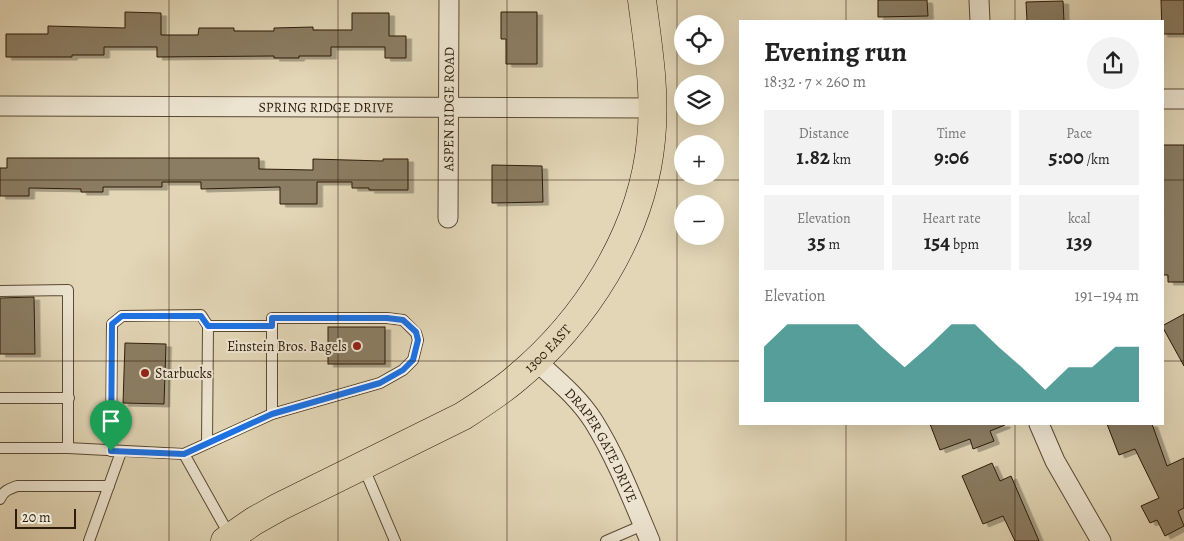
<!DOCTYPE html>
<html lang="en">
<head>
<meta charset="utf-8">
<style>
  :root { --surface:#fff; --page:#f2f2f2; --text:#222; --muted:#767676; --accent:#0f766e }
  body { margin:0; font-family:Alegreya,serif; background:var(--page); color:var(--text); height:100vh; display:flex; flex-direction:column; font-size:19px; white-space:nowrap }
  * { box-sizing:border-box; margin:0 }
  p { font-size:16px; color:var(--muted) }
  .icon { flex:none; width:28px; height:28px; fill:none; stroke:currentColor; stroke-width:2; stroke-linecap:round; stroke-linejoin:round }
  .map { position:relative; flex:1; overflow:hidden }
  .side { position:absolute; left:739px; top:20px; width:425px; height:405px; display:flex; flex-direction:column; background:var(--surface); border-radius:0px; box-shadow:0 5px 20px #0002 }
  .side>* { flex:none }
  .buttons { position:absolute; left:674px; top:15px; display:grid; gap:10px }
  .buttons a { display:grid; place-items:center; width:50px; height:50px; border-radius:50%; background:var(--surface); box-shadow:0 5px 20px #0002; font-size:25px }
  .scale { position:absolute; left:15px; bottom:12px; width:61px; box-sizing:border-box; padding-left:5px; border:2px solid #2c1c09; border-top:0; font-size:14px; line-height:18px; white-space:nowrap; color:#2c1c09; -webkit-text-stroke:4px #ece4d0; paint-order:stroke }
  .pin { position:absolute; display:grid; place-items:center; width:42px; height:42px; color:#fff; margin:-51px -21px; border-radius:50% 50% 50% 0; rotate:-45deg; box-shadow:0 0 5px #0007 }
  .pin .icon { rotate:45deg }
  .round { display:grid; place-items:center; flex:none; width:52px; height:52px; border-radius:26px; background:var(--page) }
  .headline { display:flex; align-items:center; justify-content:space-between; height:85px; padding:0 25px }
  h1 { font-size:28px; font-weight:700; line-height:38px }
  .figures { display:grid; grid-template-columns:repeat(3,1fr); gap:8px; height:85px; padding:5px 25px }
  .figures div { display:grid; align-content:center; border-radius:0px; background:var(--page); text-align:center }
  .figures b { font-size:21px; font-weight:700 }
  .figures small { font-size:14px; font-weight:400 }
  .figures p { font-size:14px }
  .chart { height:140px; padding:10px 25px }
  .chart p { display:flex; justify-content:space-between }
  .chart svg { width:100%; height:90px; margin-top:5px; fill:var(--accent); opacity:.7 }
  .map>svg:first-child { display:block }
</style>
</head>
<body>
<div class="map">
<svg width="1184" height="541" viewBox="0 0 1184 541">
  <defs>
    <filter id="shadow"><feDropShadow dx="5.5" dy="3" stdDeviation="0" flood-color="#0004"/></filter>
  </defs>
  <rect width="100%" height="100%" fill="#e2d6b6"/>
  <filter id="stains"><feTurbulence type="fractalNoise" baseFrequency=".004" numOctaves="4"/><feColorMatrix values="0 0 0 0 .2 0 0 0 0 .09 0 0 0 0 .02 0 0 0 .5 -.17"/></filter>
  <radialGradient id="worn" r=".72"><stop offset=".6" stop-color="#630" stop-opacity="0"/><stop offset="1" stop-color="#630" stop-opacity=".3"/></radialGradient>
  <g fill="#8b7d63" stroke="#2c1c09" filter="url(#shadow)">
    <polygon points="878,0 927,0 928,16 878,17"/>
    <polygon points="1161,0 1184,0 1184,34 1162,34"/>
    <polygon points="1063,1 1064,21 1027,21 1026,2"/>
    <polygon points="125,12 161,13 161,35 198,35 199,28 234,28 234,31 274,31 274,28 313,27 313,30 352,30 352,13 389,13 389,36 406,36 406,58 385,58 385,47 331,47 331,56 299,56 299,58 274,58 274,56 157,57 157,47 104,47 104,55 72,55 72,57 6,57 6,34 48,34 48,26 125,28"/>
    <polygon points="501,12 537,12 537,64 506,64 506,39 501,39"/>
    <polygon points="1162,145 1184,145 1184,282 1168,282 1168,275 1162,275"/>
    <polygon points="7,158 259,158 259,169 313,170 313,159 383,161 383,159 408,159 408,190 369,190 369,188 352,188 352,182 317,182 317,204 280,204 280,187 201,189 201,182 162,182 162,187 103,187 103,192 81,192 81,189 29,188 29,196 0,196 0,168 7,168"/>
    <polygon points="492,165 542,166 543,202 492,203"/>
    <polygon points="34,297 35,354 0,354 0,298"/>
    <polygon points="1184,314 1184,366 1162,326"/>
    <rect x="328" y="327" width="57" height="37"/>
    <polygon points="125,343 166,344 164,404 123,403"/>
    <polygon points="930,424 1005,424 1005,425 990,431 994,441 973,449 970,439 940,450"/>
    <polygon points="1107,424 1152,424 1167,466 1184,458 1184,508 1178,511 1184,526 1165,536 1157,520 1150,523 1141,506 1159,498 1135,449 1119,455"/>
    <polygon points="992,463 1000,481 1011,476 1039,541 1015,541 1003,516 983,524 962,476"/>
  </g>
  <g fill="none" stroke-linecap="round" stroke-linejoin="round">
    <g stroke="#5a4a34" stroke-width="12">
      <g id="service">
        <polyline points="0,291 68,290 68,448"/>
        <polyline points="208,326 272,326"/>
        <polyline points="0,398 69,398"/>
        <polyline points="0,448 68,448 184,454 272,414 380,383 403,370 413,360 418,340 416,333 403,320 387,318 272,318 272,414"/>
        <polyline points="111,451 112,324 122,316 201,315 208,326 207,443"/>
        <polyline points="184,454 230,536"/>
        <polyline points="363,466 395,541"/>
        <path d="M0 499C3 491 9 489 17 486H109"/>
        <polyline points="89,541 121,452"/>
        <polyline points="606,541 643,525"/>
      </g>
    </g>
    <g stroke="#5a4a34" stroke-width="21">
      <g id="minor">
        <polyline points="979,0 980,21"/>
        <polyline points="1162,99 1184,99"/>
        <path id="s1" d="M0 106 653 108"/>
        <path id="s2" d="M448 218 449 0"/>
        <path id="s3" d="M536 361C557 380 579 398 594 422 617 459 633 501 650 541"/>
        <polyline points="1039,424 1055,461 1101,541"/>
      </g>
    </g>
    <g stroke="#2c1c09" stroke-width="29">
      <g id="primary">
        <path id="s4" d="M225 541 254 521 279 507 463 416C480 405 497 394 513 381 585 322 642 234 651 140 656 93 648 46 642 0"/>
      </g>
    </g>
    <use href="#service" stroke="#ece4d0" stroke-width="10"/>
    <use href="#minor" stroke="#ece4d0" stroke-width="19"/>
    <use href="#primary" stroke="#e2d6b6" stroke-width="28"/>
  </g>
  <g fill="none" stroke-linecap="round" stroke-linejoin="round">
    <g stroke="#fff" stroke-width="10">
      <polygon id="route" points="122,316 201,316 208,326 272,326 272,318 387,318 403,320 416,332 418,340 413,360 403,370 380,383 272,414 184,454 111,451 112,324"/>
    </g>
    <use href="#route" stroke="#1a73e8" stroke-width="6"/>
  </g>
  <path fill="none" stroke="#2c1c09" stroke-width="1" stroke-opacity="0.55" d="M169 0V541M338 0V541M507 0V541M677 0V541M846 0V21M1015 0V21M0 180H740M1162 180H1184M0 361H740M1162 361H1184M846 424V541M1015 424V541"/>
  <g fill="#8f2418" stroke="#ece4d0" stroke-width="2">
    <circle cx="357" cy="346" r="5"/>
    <circle cx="145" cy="373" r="5"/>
  </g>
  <g text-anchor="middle" stroke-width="4" stroke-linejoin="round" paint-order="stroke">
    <g font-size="14" fill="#2c1c09" stroke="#ece4d0">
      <text dy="5" stroke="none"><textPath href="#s1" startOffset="326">SPRING RIDGE DRIVE</textPath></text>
      <text dy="5" stroke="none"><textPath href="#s2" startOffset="109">ASPEN RIDGE ROAD</textPath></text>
      <text dy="5" stroke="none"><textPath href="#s4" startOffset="378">1300 EAST</textPath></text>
      <text dy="5" stroke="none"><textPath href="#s3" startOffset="108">DRAPER GATE DRIVE</textPath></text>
    </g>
    <g font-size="14" fill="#2c1c09" stroke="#ece4d0" text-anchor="end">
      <text x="347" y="351">Einstein Bros. Bagels</text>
      <text x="155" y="378" text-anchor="start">Starbucks</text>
    </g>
  </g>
  <rect width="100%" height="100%" filter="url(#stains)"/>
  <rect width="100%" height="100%" fill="url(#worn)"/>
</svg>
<div class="buttons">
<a><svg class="icon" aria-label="locate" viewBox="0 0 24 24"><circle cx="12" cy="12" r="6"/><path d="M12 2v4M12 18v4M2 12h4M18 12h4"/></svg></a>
<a><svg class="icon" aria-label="layers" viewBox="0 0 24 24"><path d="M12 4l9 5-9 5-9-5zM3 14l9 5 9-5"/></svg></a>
<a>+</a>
<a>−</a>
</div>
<div class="scale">20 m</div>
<div class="pin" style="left:111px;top:451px;background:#1e9e55"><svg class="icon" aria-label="arrive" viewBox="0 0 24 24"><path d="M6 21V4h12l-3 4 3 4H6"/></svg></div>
<section class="side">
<div class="headline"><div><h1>Evening run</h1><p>18:32 · 7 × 260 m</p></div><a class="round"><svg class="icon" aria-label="share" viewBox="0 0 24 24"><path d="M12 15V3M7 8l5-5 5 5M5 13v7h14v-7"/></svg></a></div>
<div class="figures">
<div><p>Distance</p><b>1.82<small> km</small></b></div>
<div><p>Time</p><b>9:06</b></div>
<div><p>Pace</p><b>5:00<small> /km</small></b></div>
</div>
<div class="figures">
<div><p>Elevation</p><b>35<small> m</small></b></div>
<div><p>Heart rate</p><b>154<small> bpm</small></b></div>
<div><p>kcal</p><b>139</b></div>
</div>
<div class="chart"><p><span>Elevation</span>191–194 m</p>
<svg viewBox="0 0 160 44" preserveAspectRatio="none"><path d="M0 44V17L10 6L20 6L30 6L40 6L50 17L60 27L70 17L80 6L90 6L100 17L110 27L120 38L130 27L140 27L150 17L160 17V44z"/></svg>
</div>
</section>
</div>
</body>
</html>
